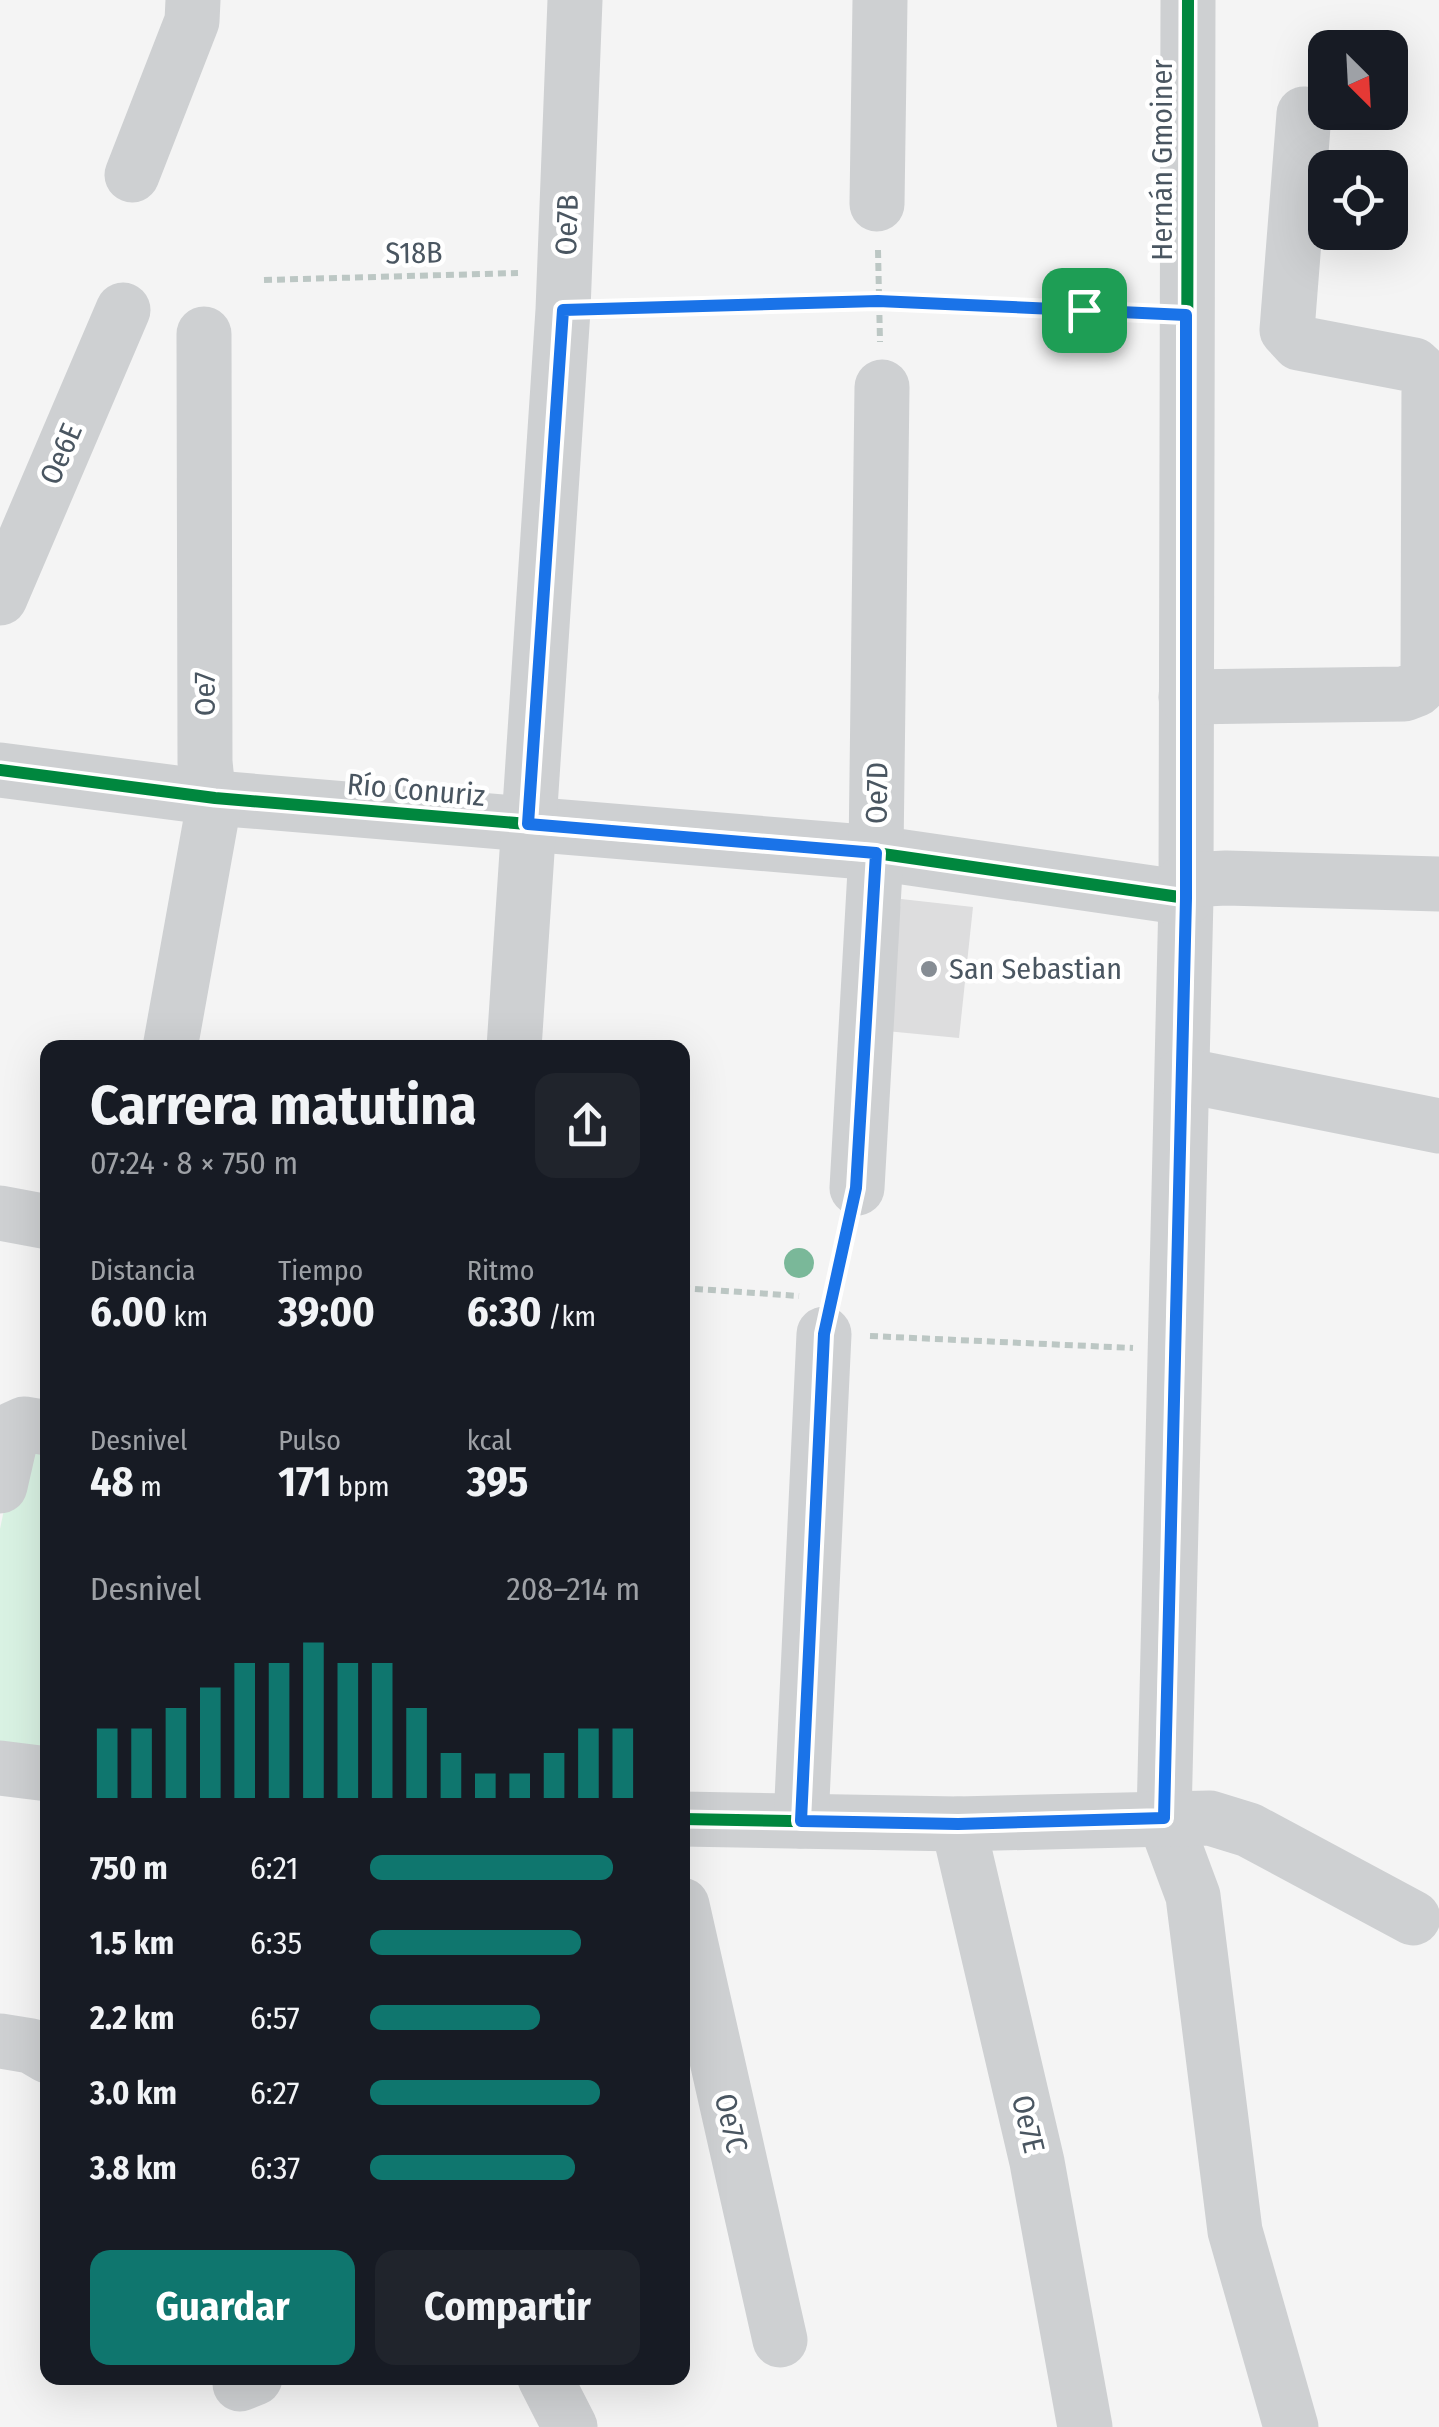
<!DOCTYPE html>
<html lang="es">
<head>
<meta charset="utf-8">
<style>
  :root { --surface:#171b24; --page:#20242c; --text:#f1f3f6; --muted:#9ea1a6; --accent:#0f766e }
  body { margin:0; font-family:"Fira Sans Condensed",sans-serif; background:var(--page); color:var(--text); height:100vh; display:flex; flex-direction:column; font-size:38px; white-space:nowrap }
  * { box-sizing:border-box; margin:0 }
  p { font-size:32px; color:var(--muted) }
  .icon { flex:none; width:55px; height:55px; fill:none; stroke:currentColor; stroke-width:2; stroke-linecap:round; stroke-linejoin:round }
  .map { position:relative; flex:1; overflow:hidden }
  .drawer { position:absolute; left:40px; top:1040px; width:650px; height:1345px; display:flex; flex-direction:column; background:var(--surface); border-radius:20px; box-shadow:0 10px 40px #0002 }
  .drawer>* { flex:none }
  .needle { width:65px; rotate:156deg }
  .buttons { position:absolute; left:1308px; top:30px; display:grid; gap:20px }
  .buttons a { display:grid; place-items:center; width:100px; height:100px; border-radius:20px; background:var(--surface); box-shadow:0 10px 40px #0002; font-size:50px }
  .pin { position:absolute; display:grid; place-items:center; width:85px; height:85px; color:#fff; margin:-42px; border-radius:20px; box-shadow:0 5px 15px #0006 }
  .round { display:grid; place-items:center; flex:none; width:105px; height:105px; border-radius:20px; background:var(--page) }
  .overview { display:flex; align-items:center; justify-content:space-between; height:170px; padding:0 50px }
  h1 { font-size:55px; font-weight:700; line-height:75px }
  .figures { display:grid; grid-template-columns:repeat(3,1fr); gap:15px; height:170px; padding:10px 50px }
  .figures div { display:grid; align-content:center }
  .figures b { font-size:42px; font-weight:700 }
  .figures small { font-size:28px; font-weight:400 }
  .figures p { font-size:28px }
  .chart { height:280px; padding:20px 50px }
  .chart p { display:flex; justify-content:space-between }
  .chart svg { width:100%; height:180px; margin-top:10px; stroke:var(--accent); stroke-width:6 }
  .action { display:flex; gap:20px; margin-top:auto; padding:20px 50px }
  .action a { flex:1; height:115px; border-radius:20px; background:var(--accent); color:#fff; font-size:40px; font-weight:700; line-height:115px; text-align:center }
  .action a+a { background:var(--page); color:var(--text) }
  ul { padding:0 50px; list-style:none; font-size:32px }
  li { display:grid; grid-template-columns:160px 120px 1fr; align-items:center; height:75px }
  li i { height:25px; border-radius:12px; background:var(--accent) }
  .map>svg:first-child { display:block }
</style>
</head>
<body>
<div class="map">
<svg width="1439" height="2427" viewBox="0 0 1439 2427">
  <rect width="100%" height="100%" fill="#f4f4f4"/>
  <polygon fill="#d9f2e3" points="21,1428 47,1434 47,1756 0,1746 0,1529"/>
  <polygon fill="#ddddde" points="901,899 973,907 959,1038 886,1031"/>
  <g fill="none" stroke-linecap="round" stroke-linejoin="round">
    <g stroke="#bcc7c4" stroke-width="6" stroke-dasharray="8 5" stroke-linecap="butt">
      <polyline points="878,250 880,342"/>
      <polyline points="264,280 518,273"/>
      <polyline points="609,309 879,301 1141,313"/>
      <polyline points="682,1288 799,1296"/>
      <polyline points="833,1294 847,1233"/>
      <polyline points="870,1336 1133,1348"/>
    </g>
    <g stroke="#ced0d2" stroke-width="55">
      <polyline points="1188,0 1186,898 1164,1818 1193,1896 1235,2231 1291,2427"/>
      <polyline points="132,175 192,21 193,0"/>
      <polyline points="877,204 880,0"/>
      <polyline points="0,598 123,310"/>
      <polyline points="1186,697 1404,694 1417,689 1428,677 1429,379 1414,365 1299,343 1287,330 1304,114"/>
      <polyline points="0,770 215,798 876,853 1186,898"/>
      <polyline points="1186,880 1226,878 1439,884"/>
      <polyline points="170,1048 215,798 207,782 205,762 204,334"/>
      <polyline points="514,1048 563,310 575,0"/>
      <polyline points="1183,1075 1439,1126"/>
      <polyline points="857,1188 876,853 882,387"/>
      <polyline points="0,1213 48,1222"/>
      <polyline points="0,1486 13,1429 24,1424 48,1428"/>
      <polyline points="0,1768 48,1774"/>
      <polyline points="682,1819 958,1824 1210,1818 1249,1830 1413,1918"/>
      <polyline points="801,1821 824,1334"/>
      <polyline points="958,1824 1037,2162 1085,2427"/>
      <polyline points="682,1905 780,2340"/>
      <polyline points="0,2041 31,2046 48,2056"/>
      <polyline points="545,2378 570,2427"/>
      <polyline points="240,2384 255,2378"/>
    </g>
    <g stroke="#fff" stroke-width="19">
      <g id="cycleway">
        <polyline points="0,770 215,798 876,853 1186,898"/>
        <polyline points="682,1819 958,1824 1164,1818 1186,898 1188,0"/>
      </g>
    </g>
    <use href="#cycleway" stroke="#00873e" stroke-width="12"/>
  </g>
  <circle fill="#7ab899" cx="799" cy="1263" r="15"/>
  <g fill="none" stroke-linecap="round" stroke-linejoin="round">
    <g stroke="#fff" stroke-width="20">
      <polygon id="route" points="878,301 1186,315 1186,898 1164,1818 958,1824 801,1821 824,1334 856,1188 876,853 528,824 563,310"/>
    </g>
    <use href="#route" stroke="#1a73e8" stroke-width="12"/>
  </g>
  <circle fill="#868d94" stroke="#fff" stroke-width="4" cx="929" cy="969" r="10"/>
  <g text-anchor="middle" stroke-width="9" stroke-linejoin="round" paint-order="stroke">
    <g font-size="30" fill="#4a5661" stroke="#fff">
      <text transform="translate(1162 160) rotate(-90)" y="10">Hernán Gmoiner</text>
      <text transform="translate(567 225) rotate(-88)" y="10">Oe7B</text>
      <text transform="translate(414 253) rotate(-1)" y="10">S18B</text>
      <text transform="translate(61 454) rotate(-67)" y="10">Oe6E</text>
      <text transform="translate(205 694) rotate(-90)" y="10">Oe7</text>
      <text transform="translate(416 790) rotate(5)" y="10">Río Conuriz</text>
      <text transform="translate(877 793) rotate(-89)" y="10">Oe7D</text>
      <text transform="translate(731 2123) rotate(77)" y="10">Oe7C</text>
      <text transform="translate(1028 2124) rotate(77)" y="10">Oe7E</text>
    </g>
    <g font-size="30" fill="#4a5661" stroke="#fff" text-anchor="start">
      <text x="949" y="979">San Sebastian</text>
    </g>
  </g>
</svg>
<div class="buttons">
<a><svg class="needle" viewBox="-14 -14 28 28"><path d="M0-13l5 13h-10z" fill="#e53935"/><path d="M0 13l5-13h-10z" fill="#9ea1a6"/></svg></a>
<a><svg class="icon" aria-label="locate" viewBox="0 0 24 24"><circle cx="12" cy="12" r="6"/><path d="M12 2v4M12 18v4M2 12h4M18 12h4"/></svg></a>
</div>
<div class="pin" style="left:1084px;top:310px;background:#1e9e55"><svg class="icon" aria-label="arrive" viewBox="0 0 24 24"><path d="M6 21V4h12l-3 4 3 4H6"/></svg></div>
<section class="drawer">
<div class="overview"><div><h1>Carrera matutina</h1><p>07:24 · 8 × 750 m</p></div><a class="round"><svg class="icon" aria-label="share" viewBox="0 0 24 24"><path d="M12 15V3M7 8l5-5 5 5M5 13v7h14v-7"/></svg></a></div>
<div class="figures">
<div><p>Distancia</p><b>6.00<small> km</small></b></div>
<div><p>Tiempo</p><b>39:00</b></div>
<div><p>Ritmo</p><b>6:30<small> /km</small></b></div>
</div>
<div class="figures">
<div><p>Desnivel</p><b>48<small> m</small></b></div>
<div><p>Pulso</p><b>171<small> bpm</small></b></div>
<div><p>kcal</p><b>395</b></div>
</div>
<div class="chart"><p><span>Desnivel</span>208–214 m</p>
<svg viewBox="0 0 160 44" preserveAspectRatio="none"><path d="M5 44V27M15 44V27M25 44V22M35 44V17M45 44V11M55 44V11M65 44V6M75 44V11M85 44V11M95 44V22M105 44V33M115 44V38M125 44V38M135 44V33M145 44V27M155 44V27"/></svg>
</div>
<ul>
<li><b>750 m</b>6:21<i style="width:90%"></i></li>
<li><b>1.5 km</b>6:35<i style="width:78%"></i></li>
<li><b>2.2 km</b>6:57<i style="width:63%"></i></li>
<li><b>3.0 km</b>6:27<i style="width:85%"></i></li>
<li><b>3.8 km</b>6:37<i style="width:76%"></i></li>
</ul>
<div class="action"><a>Guardar</a><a>Compartir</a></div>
</section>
</div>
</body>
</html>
